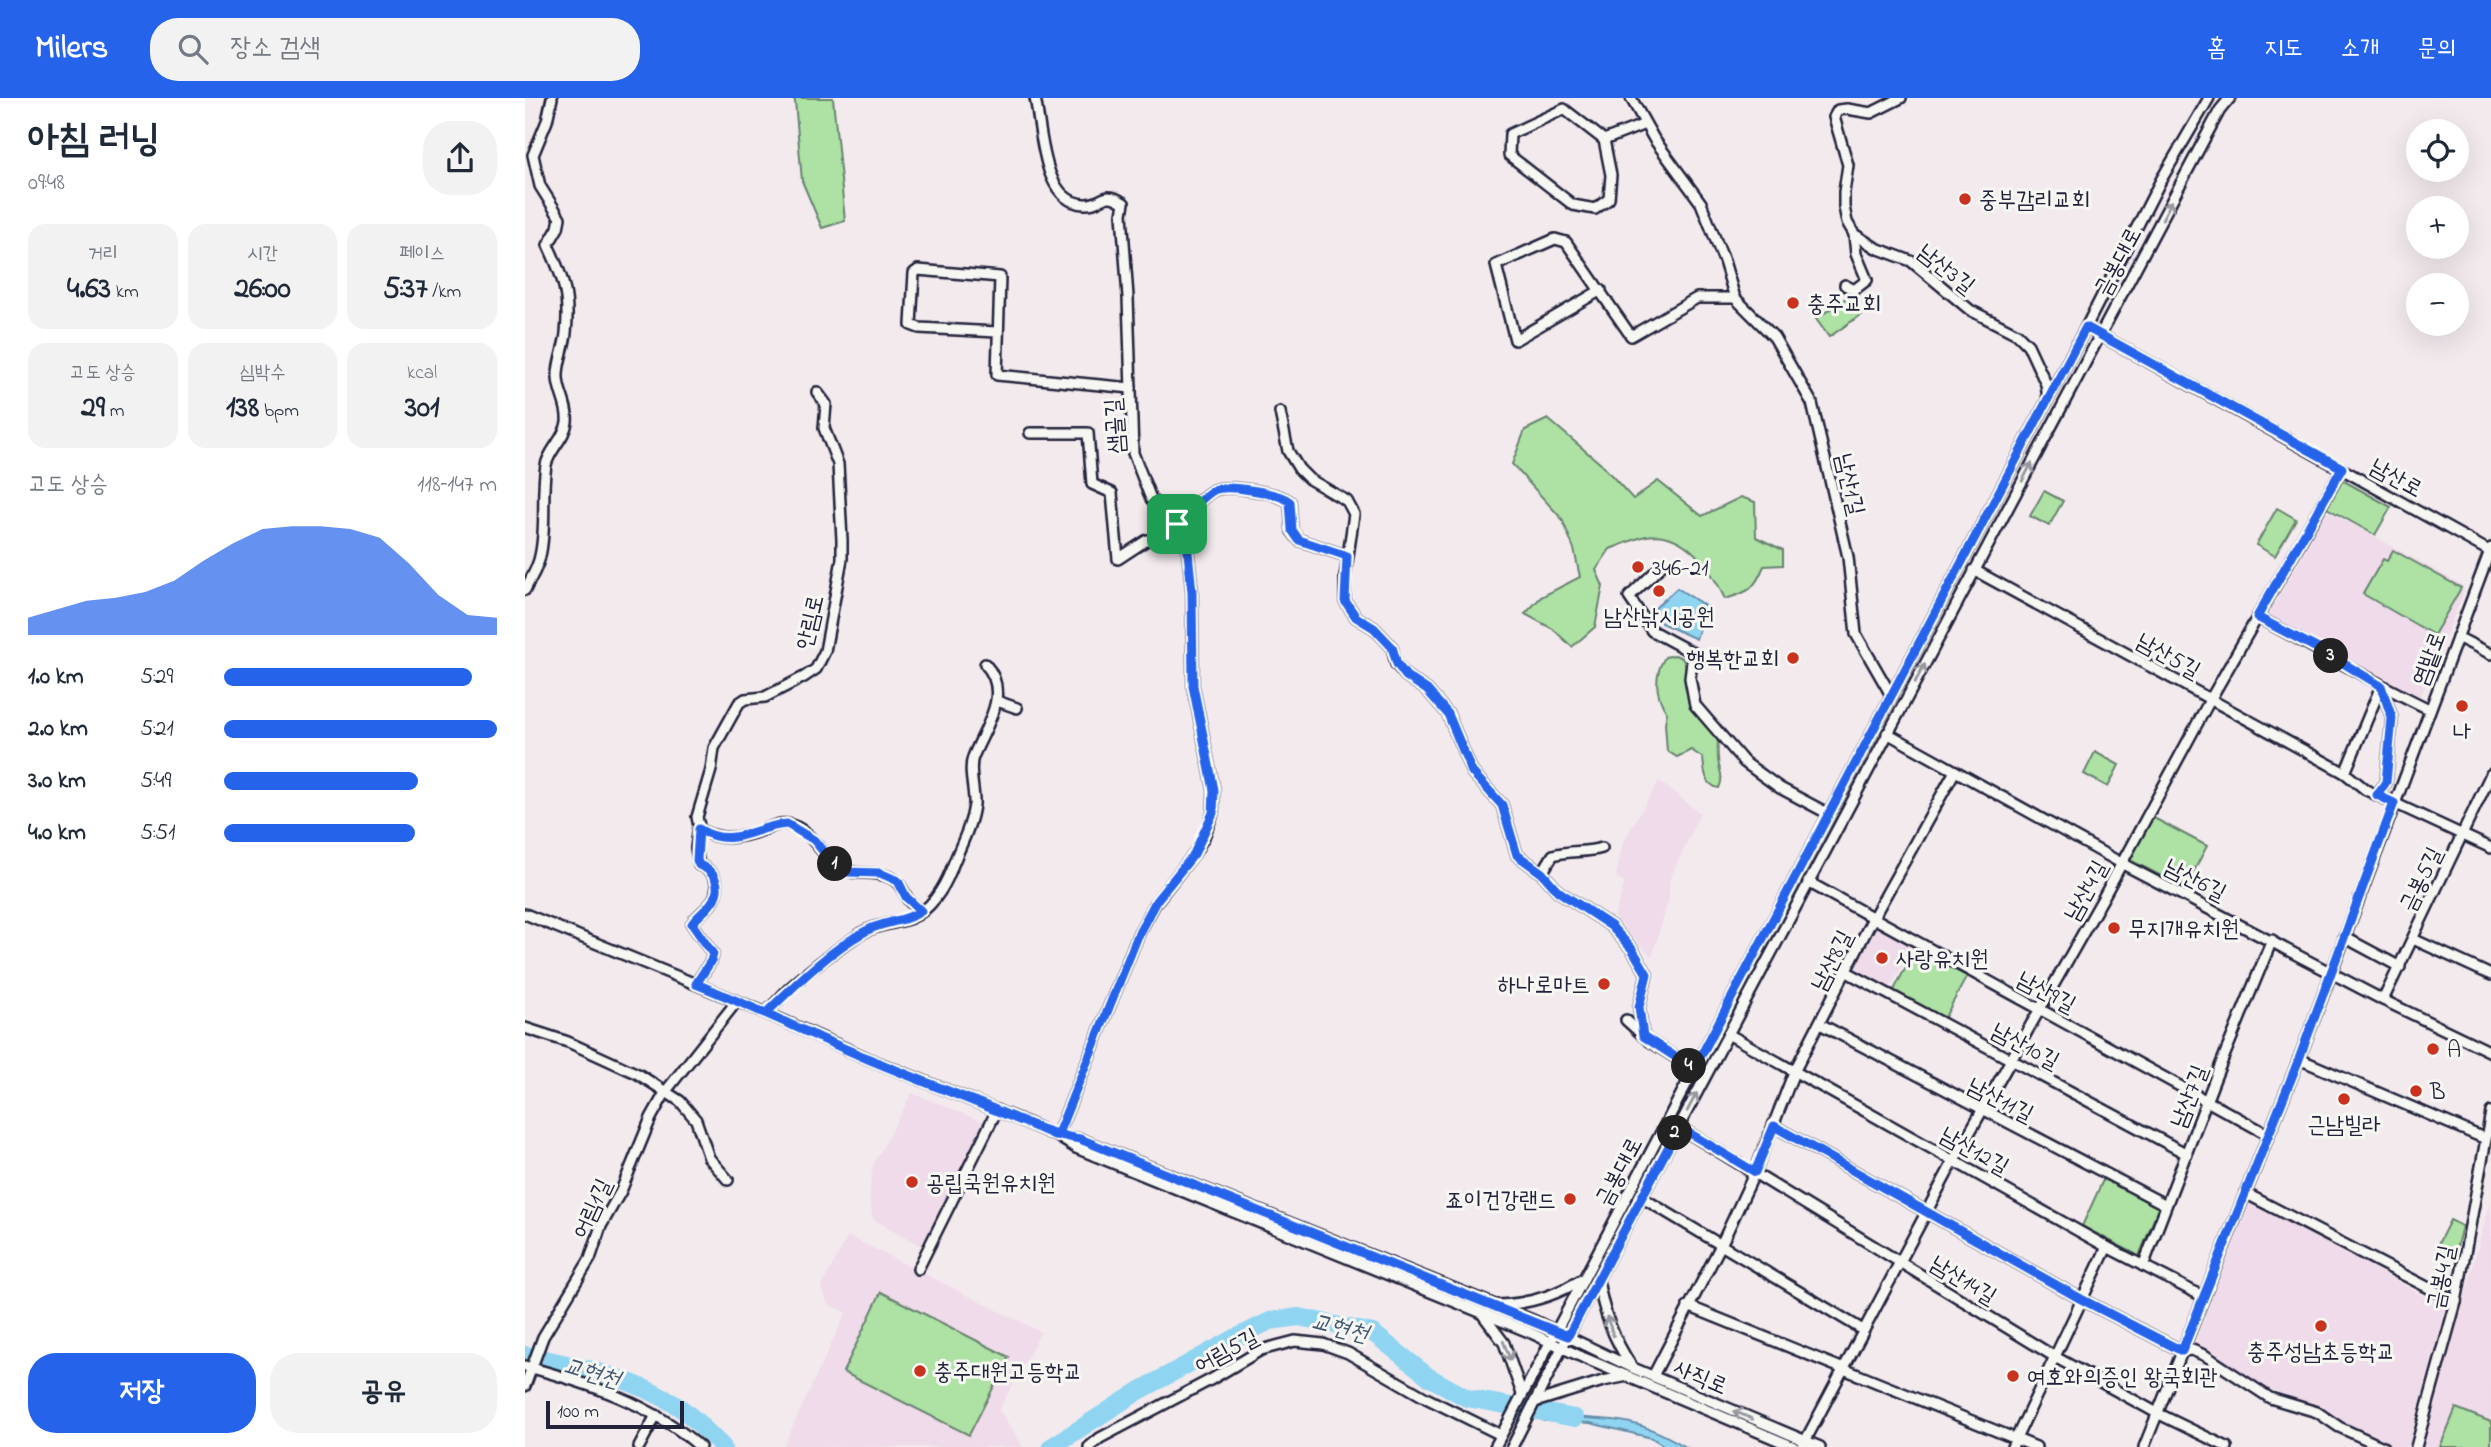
<!DOCTYPE html>
<html lang="ko">
<head>
<meta charset="utf-8">
<style>
  :root { --surface:#fff; --page:#f2f2f3; --text:#1f2937; --muted:#747a83; --accent:#2563eb }
  body { margin:0; font-family:"Indie Flower","Poor Story",sans-serif; background:var(--page); color:var(--text); height:100vh; display:flex; flex-direction:column; font-size:26px; white-space:nowrap }
  * { box-sizing:border-box; margin:0 }
  p { font-size:23px; color:var(--muted) }
  .icon { flex:none; width:38px; height:38px; fill:none; stroke:currentColor; stroke-width:2; stroke-linecap:round; stroke-linejoin:round }
  .map { position:relative; flex:1; overflow:hidden }
  .sheet { display:flex; flex-direction:column; background:var(--surface); width:525px }
  .sheet>* { flex:none }
  .buttons { position:absolute; left:1881px; top:21px; display:grid; gap:14px }
  .buttons a { display:grid; place-items:center; width:63px; height:63px; border-radius:50%; background:var(--surface); box-shadow:0 7px 28px #0002; font-size:35px }
  .scale { position:absolute; left:21px; bottom:18px; width:138px; box-sizing:border-box; padding-left:7px; border:4px solid #22223b; border-top:0; font-size:19px; line-height:24px; white-space:nowrap; color:#22223b; -webkit-text-stroke:5px #f6f6f2; paint-order:stroke }
  .pin { position:absolute; display:grid; place-items:center; width:60px; height:60px; color:#fff; margin:-30px; border-radius:14px; box-shadow:0 4px 10px #0006 }
  .km { position:absolute; width:35px; height:35px; margin:-18px; border-radius:50%; background:#222; color:#fff; font-size:19px; line-height:35px; text-align:center }
  .round { display:grid; place-items:center; flex:none; width:74px; height:74px; border-radius:28px; background:var(--page) }
  .head { display:flex; align-items:center; justify-content:space-between; height:119px; padding:0 28px }
  h1 { font-size:38px; font-weight:700; line-height:52px }
  .stats { display:grid; grid-template-columns:repeat(3,1fr); gap:10px; height:119px; padding:7px 28px }
  .stats div { display:grid; align-content:center; border-radius:18px; background:var(--page); text-align:center }
  .stats b { font-size:30px; font-weight:700 }
  .stats small { font-size:19px; font-weight:400 }
  .stats p { font-size:19px }
  .chart { height:196px; padding:14px 28px }
  .chart p { display:flex; justify-content:space-between }
  .chart svg { width:100%; height:126px; margin-top:7px; fill:var(--accent); opacity:.7 }
  .cta { display:flex; gap:14px; margin-top:auto; padding:14px 28px }
  .cta a { flex:1; height:80px; border-radius:28px; background:var(--accent); color:#fff; font-size:28px; font-weight:700; line-height:80px; text-align:center }
  .cta a+a { background:var(--page); color:var(--text) }
  ul { padding:0 28px; list-style:none; font-size:23px }
  li { display:grid; grid-template-columns:112px 84px 1fr; align-items:center; height:52px }
  li i { height:18px; border-radius:9px; background:var(--accent) }
  header { display:flex; align-items:center; gap:42px; box-sizing:border-box; height:98px; padding:0 35px; background:var(--accent); color:#fff }
  header strong { font-size:33px }
  nav { display:flex; gap:38px; margin-inline-start:auto; font-size:24px }
  .search { width:490px; height:63px; background:var(--page); display:flex; align-items:center; gap:18px; box-sizing:border-box; padding:0 24px; border-radius:28px; color:var(--muted); font-size:26px }
  main { display:flex; flex:1; min-height:0 }
  .map>svg:first-child { display:block }
</style>
</head>
<body>
<header>
<strong>Milers</strong>
<div class="search"><svg class="icon" aria-label="search" viewBox="0 0 24 24"><circle cx="10" cy="10" r="6"/><path d="M15 15l6 6"/></svg>장소 검색</div>
<nav><a>홈</a><a>지도</a><a>소개</a><a>문의</a></nav>
</header>
<main>
<section class="sheet">
<div class="head"><div><h1>아침 러닝</h1><p>09:48</p></div><a class="round"><svg class="icon" aria-label="share" viewBox="0 0 24 24"><path d="M12 15V3M7 8l5-5 5 5M5 13v7h14v-7"/></svg></a></div>
<div class="stats">
<div><p>거리</p><b>4.63<small> km</small></b></div>
<div><p>시간</p><b>26:00</b></div>
<div><p>페이스</p><b>5:37<small> /km</small></b></div>
</div>
<div class="stats">
<div><p>고도 상승</p><b>29<small> m</small></b></div>
<div><p>심박수</p><b>138<small> bpm</small></b></div>
<div><p>kcal</p><b>301</b></div>
</div>
<div class="chart"><p><span>고도 상승</span>118–147 m</p>
<svg viewBox="0 0 160 44" preserveAspectRatio="none"><path d="M0 44V38L10 35L20 32L30 31L40 29L50 25L60 18L70 12L80 7L90 6L100 6L110 7L120 10L130 19L140 30L150 37L160 38V44z"/></svg>
</div>
<ul>
<li><b>1.0 km</b>5:29<i style="width:91%"></i></li>
<li><b>2.0 km</b>5:21<i style="width:100%"></i></li>
<li><b>3.0 km</b>5:49<i style="width:71%"></i></li>
<li><b>4.0 km</b>5:51<i style="width:70%"></i></li>
</ul>
<div class="cta"><a>저장</a><a>공유</a></div>
</section>
<div class="map">
<svg width="1966" height="1349" viewBox="0 0 1966 1349">
  <rect width="100%" height="100%" fill="#f3eaee"/>
  <filter id="ink" filterUnits="userSpaceOnUse"><feTurbulence type="fractalNoise" baseFrequency=".0143" numOctaves="2"/><feDisplacementMap in="SourceGraphic" scale="14" xChannelSelector="R" yChannelSelector="G"/><feConvolveMatrix kernelMatrix="1 2 1 2 8 2 1 2 1" color-interpolation-filters="sRGB"/></filter>
  <g filter="url(#ink)">
    <g fill="#efdbe9">
      <polygon points="1805,414 1937,487 1939,493 1897,596 1891,598 1746,520 1746,513 1800,416"/>
      <polygon points="1134,683 1175,715 1144,783 1144,800 1127,859 1089,819 1100,785 1091,779 1098,744"/>
      <polygon points="1349,828 1388,849 1364,892 1325,871"/>
      <polygon points="387,995 459,1024 396,1148 348,1121 344,1100 348,1067"/>
      <polygon points="1966,1102 1966,1349 1898,1349 1931,1230"/>
      <polygon points="1725,1103 1921,1210 1883,1349 1865,1349 1783,1307 1736,1287 1669,1246"/>
      <polygon points="323,1138 516,1234 474,1312 498,1349 258,1349 321,1215 303,1206 296,1189"/>
    </g>
    <g fill="#ade2a4" stroke="#688270" stroke-width="2">
      <polygon points="268,0 308,0 320,123 297,130 277,83 270,3"/>
      <polygon points="1324,198 1337,216 1304,239 1291,221"/>
      <path d="M1023 321 1077 367 1108 401 1133 383 1177 418 1216 399 1230 404 1231 439 1258 452V467L1239 468C1229 492 1224 494 1200 501 1186 470 1159 431 1121 438 1109 441 1096 447 1085 451L1071 472 1078 488 1070 529 1047 549 1028 531 1000 516 1016 499 1055 479 1049 451 1037 421 987 366 1000 332Z"/>
      <polygon points="1819,383 1866,409 1850,437 1800,409 1815,384"/>
      <polygon points="1519,393 1538,403 1524,428 1505,418"/>
      <polygon points="1752,410 1771,421 1750,458 1731,447"/>
      <polygon points="1868,452 1936,490 1909,537 1838,496 1858,461 1862,463"/>
      <path d="M1150 557 1157 560 1162 569C1158 601 1173 619 1193 641 1193 647 1192 654 1193 660 1193 672 1200 677 1194 690 1180 688 1179 672 1178 660L1166 652 1152 659 1142 653 1140 625 1142 615C1130 596 1128 578 1140 559Z"/>
      <polygon points="1570,654 1594,667 1583,689 1559,676"/>
      <polygon points="1627,719 1682,748 1660,790 1605,762"/>
      <polygon points="1390,851 1442,878 1419,921 1368,894"/>
      <polygon points="1579,1080 1634,1109 1614,1158 1557,1128"/>
      <polygon points="1925,1122 1937,1128 1929,1160 1911,1150"/>
      <polygon points="356,1194 484,1259 444,1337 318,1274"/>
      <polygon points="1931,1310 1966,1324 1966,1349 1915,1349"/>
    </g>
    <g fill="#8fd4f1" stroke="#638da8" stroke-width="2">
      <polygon points="1152,490 1182,509 1171,541 1136,525 1129,511"/>
      <path d="M1032 1315C1050 1321 1069 1320 1088 1322 1116 1325 1137 1335 1161 1349H1141L1127 1340 1065 1325 1020 1323Z"/>
    </g>
    <g fill="none" stroke-linecap="round" stroke-linejoin="round">
      <g stroke="#8fd4f1" stroke-width="18">
        <path d="M0 1257C53 1268 108 1279 154 1309 170 1320 184 1336 198 1349"/>
        <polyline points="526,1349 614,1293 712,1239 745,1223 774,1219 848,1235 904,1279 942,1300 1050,1320"/>
      </g>
      <g stroke="#22223b" stroke-width="14">
        <g id="minor">
          <path d="M510 0C517 31 517 104 559 106 578 108 577 90 599 105L597 116 603 199 608 355 626 401 661 435 667 494 668 588 689 692 688 715 679 739 669 756 631 804 614 835 532 1038"/>
          <polyline points="1106,0 1129,41 1176,105 1199,163 1210,200 1249,239 1287,305 1323,459 1331,536 1366,597"/>
          <polyline points="1079,42 1039,11 985,36 984,57 1048,107 1070,111 1084,101 1086,77 1079,42 1120,26"/>
          <polyline points="1329,136 1322,124 1319,109 1319,94 1323,67 1309,19 1313,12 1322,11 1346,15 1376,0"/>
          <polyline points="1320,187 1329,192 1342,182 1331,156 1329,136 1351,150 1386,163 1445,212 1492,236 1503,247 1521,286 1523,301"/>
          <polyline points="1076,192 990,242 971,167 1030,141 1041,144 1106,238 1172,200 1210,200"/>
          <polyline points="1561,229 1966,454"/>
          <polyline points="472,234 394,230 386,227 389,175 393,172 475,179 472,277 606,290"/>
          <polyline points="755,314 763,353 774,371 784,381 822,403 829,416 820,479 820,503 831,519 849,530 867,549 871,566 881,578 902,592 923,616 947,674 977,707 992,757 1017,775 1033,793 1086,828 1107,851 1122,876 1114,909 1118,938"/>
          <polyline points="505,335 563,335 567,386 587,395 593,461 622,442"/>
          <path d="M652 426C663 415 676 399 689 392 703 386 754 395 765 404L767 433 774 442 822 458"/>
          <polyline points="1135,469 1104,499 1127,533 1168,555 1165,580 1170,607 1207,650 1219,664 1255,690 1304,716"/>
          <polyline points="1449,472 1820,675 1841,692 1966,750"/>
          <path d="M0 492C5 481 13 470 15 458 22 428 16 397 21 367 24 352 40 340 42 324 44 307 32 293 33 277 33 263 40 249 41 235 45 198 38 179 23 147L33 130 35 120 15 88 8 57 22 23 27 0"/>
          <path d="M1732 519C1790 549 1845 583 1904 611"/>
          <polyline points="1932,539 1966,556"/>
          <polyline points="472,603 492,610"/>
          <polyline points="1362,635 1596,765 1858,902 1966,954"/>
          <polyline points="1820,675 1856,588"/>
          <polyline points="1852,697 1861,684 1867,620 1856,588"/>
          <path d="M174 731C196 745 219 739 241 731 248 728 255 725 262 726 285 730 295 755 312 768 328 780 346 771 364 779 374 783 376 789 381 798 384 805 391 809 396 813"/>
          <path d="M1017 775 1028 757C1044 752 1061 755 1077 750"/>
          <polyline points="1283,784 1742,1036"/>
          <polyline points="0,816 241,915 344,961 493,1021 532,1038 551,1050 1004,1234 1059,1260 1269,1349"/>
          <polyline points="1819,839 1875,869"/>
          <polyline points="1888,841 1966,877"/>
          <polyline points="1322,874 1662,1056"/>
          <path d="M171 886 186 863 188 856 167 826C173 816 181 813 187 804 197 789 190 773 174 767L171 750 174 728 172 719 186 672 189 650 214 605 220 601 240 599 279 579 291 571 300 553 317 461V442L313 366 299 330 301 306 292 294"/>
          <polyline points="1858,902 1966,676"/>
          <path d="M241 915C250 906 258 896 267 888 288 869 312 851 335 836 353 825 368 827 386 820 405 813 419 790 426 772 434 750 446 730 449 707 450 692 443 673 448 659 460 629 487 595 460 566"/>
          <polyline points="1101,922 1123,942 1169,971"/>
          <polyline points="1295,926 1641,1107"/>
          <polyline points="0,930 43,944 113,976 155,1003 171,1022 184,1060 203,1082"/>
          <polyline points="1203,936 1582,1149 1679,1199"/>
          <polyline points="1774,961 1961,1041"/>
          <polyline points="1249,1028 1556,1201 1657,1253 1667,1252 1681,1258 1745,1300 1792,1314 1814,1329 1858,1349"/>
          <polyline points="1154,1029 1530,1259 1632,1315 1702,1349"/>
          <polyline points="537,1039 555,1041 1010,1223 1108,1270 1295,1349"/>
          <polyline points="1720,1095 1931,1204"/>
          <polyline points="1116,1099 1338,1232"/>
          <polyline points="1618,1168 1691,978 1747,842"/>
          <polyline points="393,1171 472,1012"/>
          <path d="M1073 1182C1079 1216 1088 1240 1107 1269"/>
          <path d="M974 1207C1004 1206 1030 1198 1056 1182"/>
          <polyline points="1163,1208 1511,1349"/>
          <polyline points="958,1217 979,1245 997,1296"/>
          <path d="M0 1268C62 1285 126 1305 175 1349"/>
          <polyline points="1128,1278 1196,1147 1230,1074 1269,974 1348,820 1430,673"/>
          <polyline points="0,1288 18,1239 65,1161 76,1128 96,1093 126,1020 141,993 212,903"/>
          <polyline points="1010,1304 1078,1283 1103,1278"/>
          <polyline points="114,1349 131,1317"/>
          <polyline points="564,1349 575,1340 687,1281 736,1252 770,1243 798,1246 823,1255 901,1300 976,1337"/>
          <polyline points="970,1349 1561,229 1636,82 1684,0"/>
          <polyline points="987,1349 1051,1222 1681,38 1695,12 1705,0"/>
          <polyline points="1277,1349 1429,1062 1578,800 1685,602 1817,371"/>
          <polyline points="1487,1349 1582,1149"/>
          <polyline points="1619,1349 1774,961 1966,450"/>
          <polyline points="1891,1349 1931,1204 1966,1014"/>
        </g>
      </g>
      <use href="#minor" stroke="#f6f6f2" stroke-width="9"/>
    </g>
    <defs><path id="oneway-shaft" d="M-6 0H5M1.5-3L5.5 0L1.5 3" fill="none" stroke-width="1.6" stroke-linecap="round" stroke-linejoin="round" transform="scale(1.75)"/></defs>
    <g stroke="#9797a0">
      <use href="#oneway-shaft" transform="translate(1642 112) rotate(-62)"/>
      <use href="#oneway-shaft" transform="translate(1502 374) rotate(-62)"/>
      <use href="#oneway-shaft" transform="translate(1395 575) rotate(-62)"/>
      <use href="#oneway-shaft" transform="translate(1167 1004) rotate(-62)"/>
      <use href="#oneway-shaft" transform="translate(1085 1228) rotate(-109)"/>
      <use href="#oneway-shaft" transform="translate(982 1253) rotate(69)"/>
      <use href="#oneway-shaft" transform="translate(1218 1317) rotate(-157)"/>
    </g>
  </g>
  <g fill="none" stroke-linecap="round" stroke-linejoin="round" filter="url(#ink)">
    <g stroke="#fff" stroke-width="14">
      <path id="route" d="M652 426 661 435 667 494 668 588 689 692 688 715 669 756 631 803 614 835 532 1038C470 1011 406 987 343 961 285 936 229 909 171 886L186 863 188 856 167 826C173 817 181 813 187 804 198 789 190 773 174 767L172 762 174 731C208 752 229 728 262 726L289 742 305 762 321 774 355 775 373 783 381 799 396 813C379 825 358 823 339 834 303 854 271 886 241 915 312 949 385 978 459 1007 491 1020 521 1036 555 1041L1043 1238 1154 1029 1230 1074 1249 1028 1556 1201 1657 1253 1774 961 1869 705 1852 697 1861 684 1867 620 1856 588 1803 556 1732 519 1817 370 1561 229 1169 971 1118 938 1114 909 1122 876 1107 851 1086 828 1033 793 1017 775 992 757 977 707 947 674 923 616 902 592 881 578 872 566 867 549 849 530 831 519 820 503 822 458 774 442 767 432 765 404C755 395 702 386 689 392 676 399 663 416 652 426"/>
    </g>
    <use href="#route" stroke="#2563eb" stroke-width="9"/>
  </g>
  <g fill="#c8321e" stroke="#f6f6f2" stroke-width="2.5">
    <circle cx="1440" cy="101" r="7"/>
    <circle cx="1268" cy="205" r="7"/>
    <circle cx="1113" cy="469" r="7"/>
    <circle cx="1134" cy="493" r="7"/>
    <circle cx="1268" cy="560" r="7"/>
    <circle cx="1937" cy="608" r="7"/>
    <circle cx="1589" cy="830" r="7"/>
    <circle cx="1357" cy="860" r="7"/>
    <circle cx="1079" cy="886" r="7"/>
    <circle cx="1908" cy="951" r="7"/>
    <circle cx="1891" cy="993" r="7"/>
    <circle cx="1819" cy="1001" r="7"/>
    <circle cx="387" cy="1084" r="7"/>
    <circle cx="1045" cy="1101" r="7"/>
    <circle cx="1796" cy="1228" r="7"/>
    <circle cx="395" cy="1273" r="7"/>
    <circle cx="1488" cy="1278" r="7"/>
  </g>
  <g text-anchor="middle" stroke-width="6" stroke-linejoin="round" paint-order="stroke">
    <g font-size="23" fill="#22223b" stroke="#f6f6f2" text-anchor="start">
      <text x="1454" y="109">중부감리교회</text>
      <text x="1282" y="213">충주교회</text>
      <text x="1127" y="477">346-21</text>
      <text x="1134" y="526" text-anchor="middle">남산낚시공원</text>
      <text x="1254" y="568" text-anchor="end">행복한교회</text>
      <text x="1937" y="641" text-anchor="middle">나</text>
      <text x="1603" y="838">무지개유치원</text>
      <text x="1371" y="868">사랑유치원</text>
      <text x="1065" y="894" text-anchor="end">하나로마트</text>
      <text x="1922" y="959">A</text>
      <text x="1905" y="1001">B</text>
      <text x="1819" y="1034" text-anchor="middle">근남빌라</text>
      <text x="401" y="1092">공립국원유치원</text>
      <text x="1031" y="1109" text-anchor="end">죠이건강랜드</text>
      <text x="1796" y="1261" text-anchor="middle">충주성남초등학교</text>
      <text x="409" y="1281">충주대원고등학교</text>
      <text x="1502" y="1286">여호와의증인 왕국회관</text>
    </g>
    <g font-size="23" fill="#22223b" stroke="#f6f6f2">
      <text transform="translate(1592 163) rotate(-62)" y="8">금봉대로</text>
      <text transform="translate(1422 170) rotate(38)" y="8">남산3길</text>
      <text transform="translate(589 328) rotate(-94)" y="8">샘골길</text>
      <text transform="translate(1872 379) rotate(29)" y="8">남산로</text>
      <text transform="translate(1326 386) rotate(77)" y="8">남산1길</text>
      <text transform="translate(284 524) rotate(-77)" y="8">안림로</text>
      <text transform="translate(1644 557) rotate(29)" y="8">남산5길</text>
      <text transform="translate(1903 560) rotate(-69)" y="8">염밭로</text>
      <text transform="translate(1671 781) rotate(27)" y="8">남산6길</text>
      <text transform="translate(1895 781) rotate(-64)" y="8">금봉5길</text>
      <text transform="translate(1560 792) rotate(-61)" y="8">남산4길</text>
      <text transform="translate(1306 862) rotate(-63)" y="8">남산8길</text>
      <text transform="translate(1522 893) rotate(28)" y="8">남산9길</text>
      <text transform="translate(1501 947) rotate(28)" y="8">남산10길</text>
      <text transform="translate(1663 998) rotate(-69)" y="8">남산7길</text>
      <text transform="translate(1476 1001) rotate(27)" y="8">남산11길</text>
      <text transform="translate(1450 1052) rotate(29)" y="8">남산12길</text>
      <text transform="translate(1093 1073) rotate(-62)" y="8">금봉대로</text>
      <text transform="translate(66 1110) rotate(-65)" y="8">어림1길</text>
      <text transform="translate(1915 1179) rotate(-79)" y="8">금봉4길</text>
      <text transform="translate(1439 1181) rotate(31)" y="8">남산14길</text>
      <text transform="translate(701 1252) rotate(-28)" y="8">어림5길</text>
      <text transform="translate(1176 1278) rotate(23)" y="8">사직로</text>
    </g>
    <g font-size="24" font-style="italic" fill="#435772" stroke="#f6f6f2">
      <text transform="translate(815 1229) rotate(14)" y="8">교현천</text>
      <text transform="translate(67 1274) rotate(16)" y="8">교현천</text>
    </g>
  </g>
</svg>
<div class="buttons">
<a><svg class="icon" aria-label="locate" viewBox="0 0 24 24"><circle cx="12" cy="12" r="6"/><path d="M12 2v4M12 18v4M2 12h4M18 12h4"/></svg></a>
<a>+</a>
<a>−</a>
</div>
<div class="scale">100 m</div>
<div class="pin" style="left:652px;top:426px;background:#1e9e55"><svg class="icon" aria-label="arrive" viewBox="0 0 24 24"><path d="M6 21V4h12l-3 4 3 4H6"/></svg></div>
<b class="km" style="left:310px;top:766px">1</b>
<b class="km" style="left:1150px;top:1035px">2</b>
<b class="km" style="left:1806px;top:558px">3</b>
<b class="km" style="left:1164px;top:968px">4</b>
</div>
</main>
</body>
</html>
